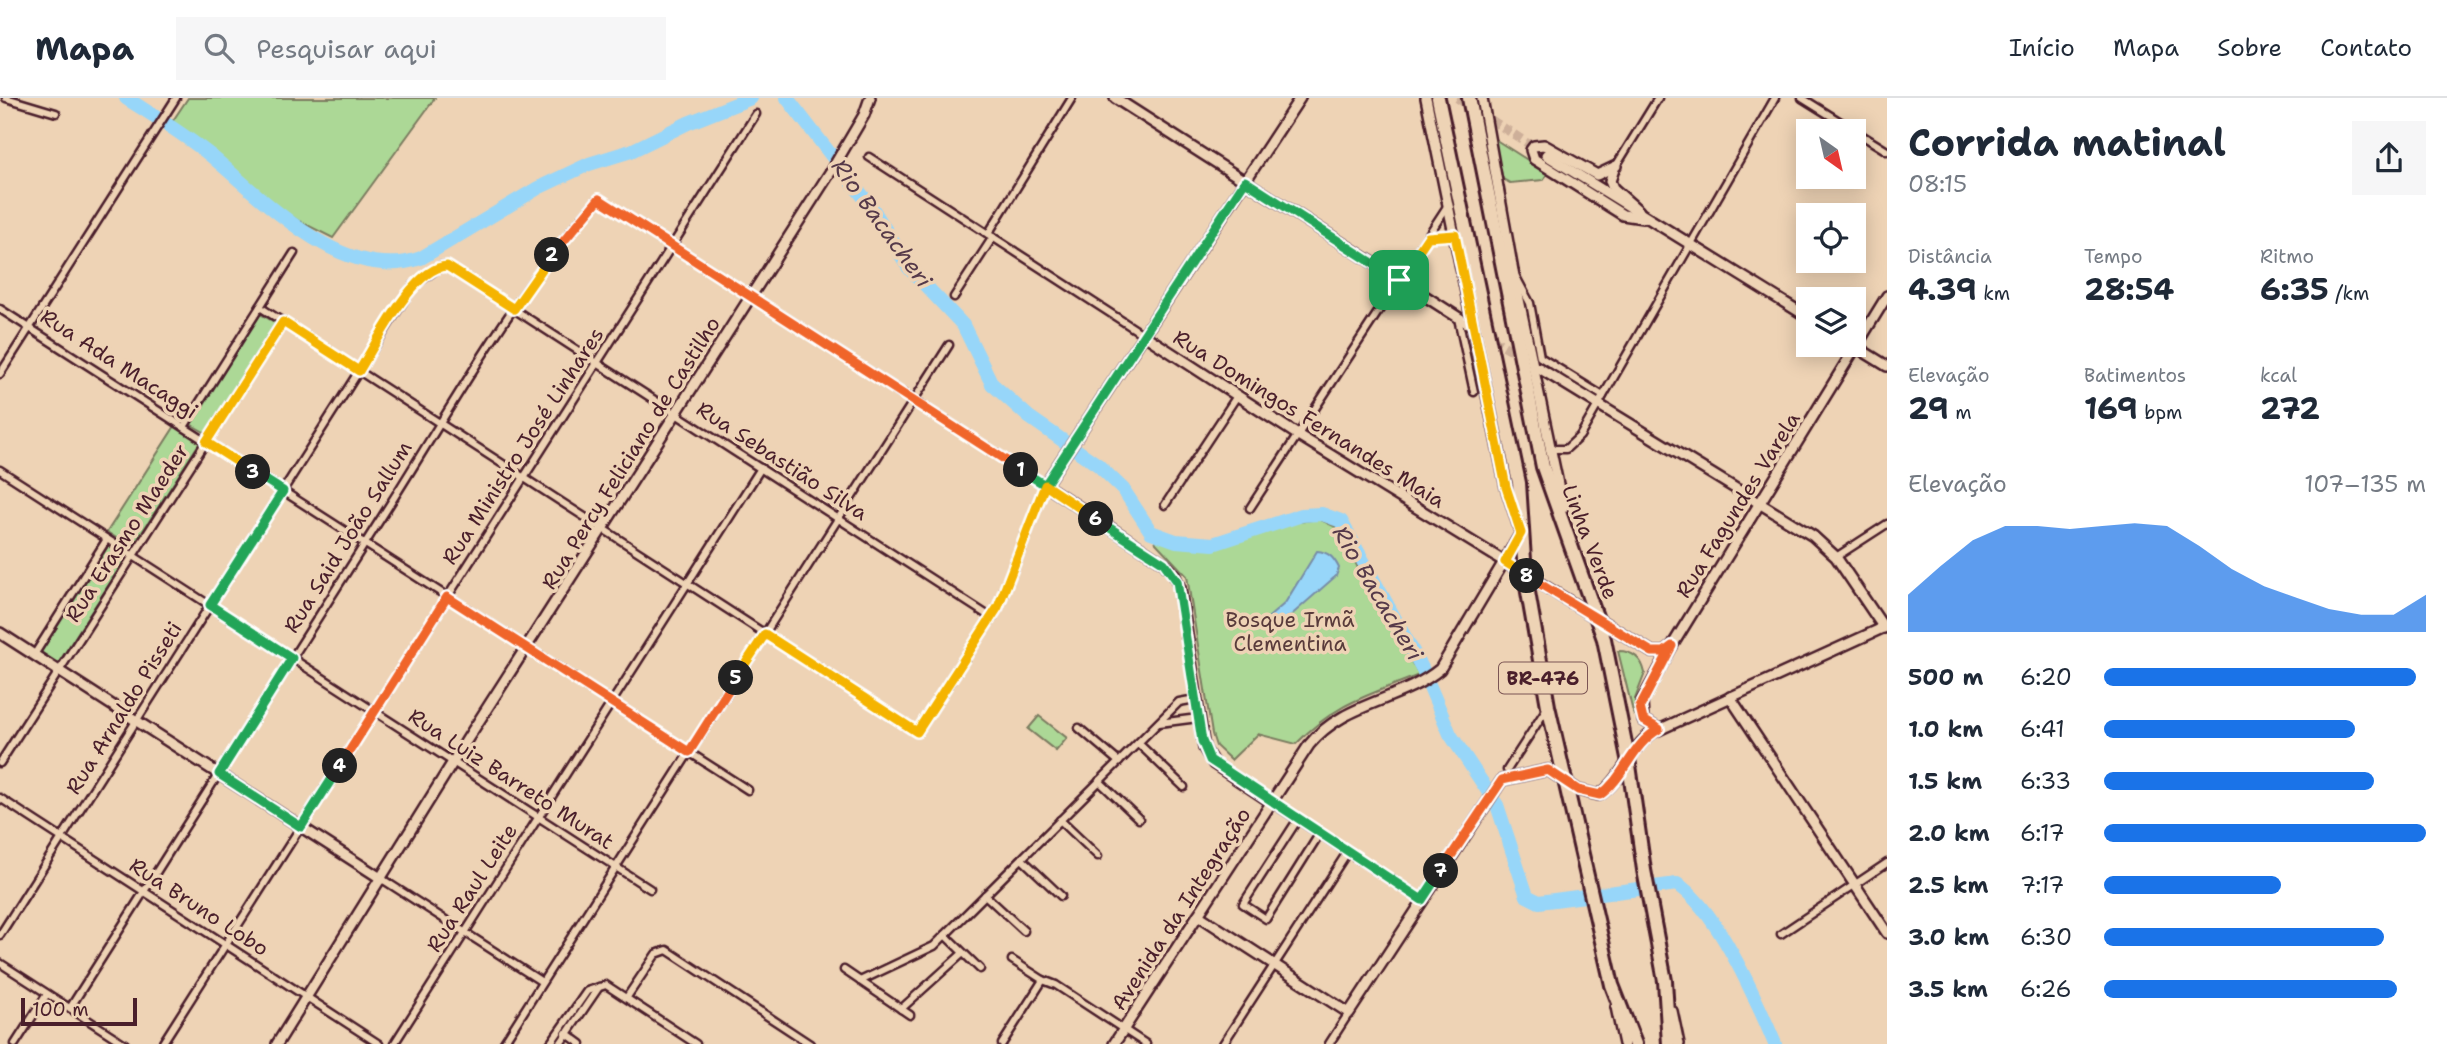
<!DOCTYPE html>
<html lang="pt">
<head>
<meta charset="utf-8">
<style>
  :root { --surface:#fff; --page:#f6f6f7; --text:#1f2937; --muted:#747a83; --line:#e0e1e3; --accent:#1a73e8 }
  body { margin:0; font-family:"Shantell Sans",sans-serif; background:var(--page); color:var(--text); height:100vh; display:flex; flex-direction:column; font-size:26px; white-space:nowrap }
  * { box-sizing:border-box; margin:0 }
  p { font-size:23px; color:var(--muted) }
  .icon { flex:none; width:38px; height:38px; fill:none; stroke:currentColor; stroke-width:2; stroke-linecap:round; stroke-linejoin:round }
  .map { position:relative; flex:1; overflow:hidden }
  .side { display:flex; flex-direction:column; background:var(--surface); width:560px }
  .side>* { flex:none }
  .needle { width:46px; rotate:146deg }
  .controls { position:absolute; left:1796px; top:21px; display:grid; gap:14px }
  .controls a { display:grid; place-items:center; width:70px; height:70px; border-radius:0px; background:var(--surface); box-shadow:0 4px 18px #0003; font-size:35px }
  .scale { position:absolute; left:21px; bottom:18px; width:116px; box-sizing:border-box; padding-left:7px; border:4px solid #4a1f2b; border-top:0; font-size:19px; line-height:24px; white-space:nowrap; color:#4a1f2b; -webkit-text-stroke:5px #eed3b5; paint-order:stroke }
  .pin { position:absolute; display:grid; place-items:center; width:60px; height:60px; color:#fff; margin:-30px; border-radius:14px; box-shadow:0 4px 10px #0006 }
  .km { position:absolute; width:35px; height:35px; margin:-18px; border-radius:50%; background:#222; color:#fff; font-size:19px; line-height:35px; text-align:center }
  .round { display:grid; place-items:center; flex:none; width:74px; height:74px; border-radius:0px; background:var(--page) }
  .headline { display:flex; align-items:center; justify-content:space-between; height:119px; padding:0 21px }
  h1 { font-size:38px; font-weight:700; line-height:52px }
  .figures { display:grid; grid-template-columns:repeat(3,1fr); gap:10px; height:119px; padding:7px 21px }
  .figures div { display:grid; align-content:center }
  .figures b { font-size:30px; font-weight:700 }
  .figures small { font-size:19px; font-weight:400 }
  .figures p { font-size:19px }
  .chart { height:196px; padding:14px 21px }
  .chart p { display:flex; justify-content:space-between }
  .chart svg { width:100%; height:126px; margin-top:7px; fill:var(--accent); opacity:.7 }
  ul { padding:0 21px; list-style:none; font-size:23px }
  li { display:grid; grid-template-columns:112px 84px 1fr; align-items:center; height:52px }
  li i { height:18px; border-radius:9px; background:var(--accent) }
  header { display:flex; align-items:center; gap:42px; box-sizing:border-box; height:98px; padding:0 35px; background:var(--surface); border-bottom:2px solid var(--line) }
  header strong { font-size:33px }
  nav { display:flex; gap:38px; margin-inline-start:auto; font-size:24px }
  .search { width:490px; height:63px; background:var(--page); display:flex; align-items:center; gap:18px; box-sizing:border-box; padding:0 24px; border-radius:0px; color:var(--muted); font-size:26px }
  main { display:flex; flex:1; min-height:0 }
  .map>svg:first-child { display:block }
</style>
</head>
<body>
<header>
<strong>Mapa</strong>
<div class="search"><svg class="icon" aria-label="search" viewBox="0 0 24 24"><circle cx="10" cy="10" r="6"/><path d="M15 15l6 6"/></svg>Pesquisar aqui</div>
<nav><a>Início</a><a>Mapa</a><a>Sobre</a><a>Contato</a></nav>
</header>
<main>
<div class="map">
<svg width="1887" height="946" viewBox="0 0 1887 946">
  <rect width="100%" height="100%" fill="#eed3b5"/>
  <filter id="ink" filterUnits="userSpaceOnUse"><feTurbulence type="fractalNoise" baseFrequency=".0143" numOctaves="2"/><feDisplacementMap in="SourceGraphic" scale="14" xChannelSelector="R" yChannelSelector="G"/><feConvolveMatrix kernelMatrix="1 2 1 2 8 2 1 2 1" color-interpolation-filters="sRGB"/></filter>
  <g filter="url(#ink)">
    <g fill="#acd896" stroke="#7b7c60" stroke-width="2">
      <polygon points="188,0 435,0 333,140 299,123 262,99 230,67 172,24"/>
      <polygon points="1493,40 1548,75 1543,82 1510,85 1503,81"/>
      <polygon points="260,216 276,225 206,335 190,326"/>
      <polygon points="175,328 200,344 132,450 107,434"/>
      <path d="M1319 421 1340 431 1363 481 1419 577C1367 598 1337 604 1296 646L1258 636 1231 662 1216 648 1212 636 1187 478 1156 445 1154 436 1175 444 1214 447 1285 426Z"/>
      <polygon points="108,448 126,460 57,567 39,556"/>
      <path d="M1618 553C1633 553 1642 561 1645 575L1635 601 1634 618Z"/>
      <polygon points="1039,618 1067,640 1056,653 1028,631"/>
    </g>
    <path fill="#97d6f9" stroke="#788da7" stroke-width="2" d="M1317 453C1329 454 1334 460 1339 470L1336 478 1280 527 1273 531 1262 525 1285 505Z"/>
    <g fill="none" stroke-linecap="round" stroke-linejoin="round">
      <g stroke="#97d6f9" stroke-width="14">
        <path d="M126 0C154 18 184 36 210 57 264 101 343 188 421 160L538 90 589 66 631 53 688 25 751 0"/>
        <path d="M787 0 872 110 909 170 963 227 992 286 1029 319 1098 367 1123 391 1151 434 1176 443 1213 446 1302 417 1322 416 1341 423 1422 570 1450 636 1497 707 1527 798 1539 804 1677 786C1716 810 1757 903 1775 946"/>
      </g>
      <g stroke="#cdaf99" stroke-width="9" stroke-dasharray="9 4.5" stroke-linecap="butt">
        <polyline points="1457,0 1546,57"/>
        <polyline points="1469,227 1523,259"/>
      </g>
      <g stroke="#4a1f2b" stroke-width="11">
        <g id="street">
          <polyline points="6,0 56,15"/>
          <polyline points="1802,0 1887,53"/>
          <polyline points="869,59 1144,237"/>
          <polyline points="1616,68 1658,0"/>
          <polyline points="988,136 1072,0"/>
          <polyline points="1428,139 1455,137"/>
          <polyline points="1516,179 1530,205 1540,259 1603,298"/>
          <polyline points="954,199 993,139"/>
          <polyline points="0,211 748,692"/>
          <polyline points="1458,220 1474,294"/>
          <polyline points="0,276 176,0"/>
          <polyline points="184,329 294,155"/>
          <polyline points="1549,351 1566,351 1580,338 1775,0"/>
          <polyline points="0,372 650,791"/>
          <polyline points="1165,407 1237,298"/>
          <polyline points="1250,410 1448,107"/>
          <polyline points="1836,459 1887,426"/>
          <polyline points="34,557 107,441"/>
          <polyline points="1159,625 1198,620"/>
          <polyline points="1079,630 1119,664"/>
          <polyline points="1138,645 1184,689"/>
          <polyline points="0,665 283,224"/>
          <polyline points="1507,672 1547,610"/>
          <polyline points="1099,683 1139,721"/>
          <polyline points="0,700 379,946"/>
          <polyline points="1271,704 1422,802"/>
          <polyline points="1298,721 1243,806 1266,821 1320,735"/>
          <polyline points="1060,722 1098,758"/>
          <polyline points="1022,761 1061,798"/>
          <polyline points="382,781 542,884"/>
          <polyline points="985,797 1024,833"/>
          <polyline points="1781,836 1887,765"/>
          <polyline points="0,837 413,188 441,168 447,168 992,520"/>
          <polyline points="945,837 980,871"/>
          <polyline points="1012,862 1043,882 1056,887 1146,946"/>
          <polyline points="0,865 125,946"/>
          <polyline points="844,872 910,917"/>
          <polyline points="860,883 934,848 1179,604 1196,601"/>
          <polyline points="627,899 656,856 667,852 810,946"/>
          <path d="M70 910C177 742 283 574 390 406 456 302 516 192 599 101L1045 387 998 509 917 634C698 492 479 351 260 209"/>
          <polyline points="901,911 963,855"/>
          <polyline points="566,935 581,946"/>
          <polyline points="15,946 47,896"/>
          <polyline points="162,946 756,16"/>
          <polyline points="394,946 761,370"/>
          <polyline points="503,946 949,247"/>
          <polyline points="550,946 587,893 606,887 696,946"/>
          <polyline points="560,946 599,889"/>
          <polyline points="1002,946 1043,882"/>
          <polyline points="1223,946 1348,753"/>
          <polyline points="1329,946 1349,915"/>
        </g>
      </g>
      <g stroke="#4a1f2b" stroke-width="14">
        <g id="secondary">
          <polyline points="1115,0 1467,225"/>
          <polyline points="1482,0 1513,173 1563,410"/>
          <polyline points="1546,57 1808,219"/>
          <polyline points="1616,68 1597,77 1544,47 1534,48 1531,52 1534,61 1623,117 1643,120"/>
          <polyline points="1614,71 1610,83 1613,90 1639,113"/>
          <polyline points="1144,237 1298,337 1652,554 1664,554 1672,548"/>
          <polyline points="1853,247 1887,268"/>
          <polyline points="1539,270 1813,438 1836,459 1884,530"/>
          <polyline points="0,535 382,781"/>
          <polyline points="1730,599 1887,835"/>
          <polyline points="1659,631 1643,622 1642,603 1672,548 1887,198"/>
          <polyline points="1271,704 1214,666 1204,650 1180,490 1174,476 1164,465 1045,387 1300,0"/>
          <path d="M1198 817 1349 915 1502 682 1548 672 1578 692 1599 697C1623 682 1629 651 1652 635L1887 528"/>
          <polyline points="1616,909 1624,946"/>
          <polyline points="1672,913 1679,946"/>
          <polyline points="277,946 468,640 831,73 864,17 870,0"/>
          <path d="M1114 946 1309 647C1343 604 1400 604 1440 571L1521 435 1506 389 1426 0"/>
        </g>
      </g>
      <g stroke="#4a1f2b" stroke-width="18">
        <g id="highway">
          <polyline points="1438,0 1519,385 1525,477 1548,608 1612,887 1635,946"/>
          <polyline points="1469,0 1543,369 1604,541 1628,660 1644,772 1665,883 1669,946"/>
        </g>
      </g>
      <use href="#street" stroke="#eed3b5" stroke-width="6"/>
      <use href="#secondary" stroke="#eed3b5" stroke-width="9"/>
      <use href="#highway" stroke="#eed3b5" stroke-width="12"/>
    </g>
  </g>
  <g fill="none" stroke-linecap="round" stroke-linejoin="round" filter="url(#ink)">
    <g stroke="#fff" stroke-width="14">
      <polyline id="split-1" points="1021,372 1045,387 1245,83 1399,182"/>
    </g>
    <g stroke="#fff" stroke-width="14">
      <polyline id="split-2" points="552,157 599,101 1021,372"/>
    </g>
    <g stroke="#fff" stroke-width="14">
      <path id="split-3" d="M253 374 206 344 283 224 359 273C376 246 413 169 447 168L514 211 552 157"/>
    </g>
    <g stroke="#fff" stroke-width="14">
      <polyline id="split-4" points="253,374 283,393 210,507 292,560 219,676 301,729 340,668"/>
    </g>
    <g stroke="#fff" stroke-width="14">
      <polyline id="split-5" points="340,668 447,499 689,654 736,580"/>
    </g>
    <g stroke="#fff" stroke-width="14">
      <polyline id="split-6" points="736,580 765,536 917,634 998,509 1045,387 1096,421"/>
    </g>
    <g stroke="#fff" stroke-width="14">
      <polyline id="split-7" points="1096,421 1164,465 1177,483 1202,643 1210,662 1422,802 1441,773"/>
    </g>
    <g stroke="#fff" stroke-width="14">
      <path id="split-8" d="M1441 773 1502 682 1548 672 1578 692 1600 697C1625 680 1631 647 1659 631L1643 622 1640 609 1672 548 1664 554H1652L1527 478"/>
    </g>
    <g stroke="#fff" stroke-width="14">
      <polyline id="split-9" points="1399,182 1428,139 1455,137 1506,389 1521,435 1505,464 1527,478"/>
    </g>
    <use href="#split-1" stroke="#22a559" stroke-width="9"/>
    <use href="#split-2" stroke="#f0652b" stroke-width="9"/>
    <use href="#split-3" stroke="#f5b400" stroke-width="9"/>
    <use href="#split-4" stroke="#22a559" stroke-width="9"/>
    <use href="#split-5" stroke="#f0652b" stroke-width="9"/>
    <use href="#split-6" stroke="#f5b400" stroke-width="9"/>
    <use href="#split-7" stroke="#22a559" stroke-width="9"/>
    <use href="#split-8" stroke="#f0652b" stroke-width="9"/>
    <use href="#split-9" stroke="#f5b400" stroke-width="9"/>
  </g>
  <g text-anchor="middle" stroke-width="7" stroke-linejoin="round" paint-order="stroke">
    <rect fill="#eed3b5" stroke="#7b5554" stroke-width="2" x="1499" y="564.5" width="88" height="31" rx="5"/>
    <g font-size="19" font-weight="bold" fill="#4a1f2b">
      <text x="1543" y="587">BR-476</text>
    </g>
    <g font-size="21" fill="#4a1f2b" stroke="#eed3b5">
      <text transform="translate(119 266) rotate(33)" y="7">Rua Ada Macaggi</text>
      <text transform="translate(1309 321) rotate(32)" y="7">Rua Domingos Fernandes Maia</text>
      <text transform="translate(523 348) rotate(-57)" y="7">Rua Ministro José Linhares</text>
      <text transform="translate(631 355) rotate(-58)" y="7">Rua Percy Feliciano de Castilho</text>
      <text transform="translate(782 363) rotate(33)" y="7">Rua Sebastião Silva</text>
      <text transform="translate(1738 407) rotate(-58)" y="7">Rua Fagundes Varela</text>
      <text transform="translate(127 435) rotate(-57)" y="7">Rua Erasmo Maeder</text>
      <text transform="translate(348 439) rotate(-58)" y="7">Rua Said João Sallum</text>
      <text transform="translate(1590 444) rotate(69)" y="7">Linha Verde</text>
      <text transform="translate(124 610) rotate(-58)" y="7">Rua Arnaldo Pisseti</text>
      <text transform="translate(511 681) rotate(33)" y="7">Rua Luiz Barreto Murat</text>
      <text transform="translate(472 790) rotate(-57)" y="7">Rua Raul Leite</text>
      <text transform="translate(199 809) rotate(33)" y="7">Rua Bruno Lobo</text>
      <text transform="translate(1181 811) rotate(-57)" y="7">Avenida da Integração</text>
    </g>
    <g font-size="21" fill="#593b3b" stroke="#eed3b5">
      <text x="1290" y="529">Bosque Irmã<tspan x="1290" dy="24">Clementina</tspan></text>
    </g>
    <g font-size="23" font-style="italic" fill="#563a4a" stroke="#eed3b5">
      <text transform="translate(882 125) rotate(54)" y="8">Rio Bacacheri</text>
      <text transform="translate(1378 495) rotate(59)" y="8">Rio Bacacheri</text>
    </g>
  </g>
</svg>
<div class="controls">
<a><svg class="needle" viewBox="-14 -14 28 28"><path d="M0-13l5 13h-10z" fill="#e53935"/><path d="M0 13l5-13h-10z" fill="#747a83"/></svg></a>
<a><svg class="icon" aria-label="locate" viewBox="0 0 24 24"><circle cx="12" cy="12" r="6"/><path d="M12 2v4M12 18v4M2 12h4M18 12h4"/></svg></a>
<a><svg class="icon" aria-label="layers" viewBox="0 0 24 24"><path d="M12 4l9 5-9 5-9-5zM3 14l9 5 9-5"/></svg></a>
</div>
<div class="scale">100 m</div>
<div class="pin" style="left:1399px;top:182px;background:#1e9e55"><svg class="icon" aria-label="arrive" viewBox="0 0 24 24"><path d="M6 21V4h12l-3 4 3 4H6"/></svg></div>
<b class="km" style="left:1021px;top:372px">1</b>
<b class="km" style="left:552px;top:157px">2</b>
<b class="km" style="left:253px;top:374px">3</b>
<b class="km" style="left:340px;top:668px">4</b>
<b class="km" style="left:736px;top:580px">5</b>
<b class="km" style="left:1096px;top:421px">6</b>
<b class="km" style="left:1441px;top:773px">7</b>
<b class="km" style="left:1527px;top:478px">8</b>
</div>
<section class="side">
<div class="headline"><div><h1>Corrida matinal</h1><p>08:15</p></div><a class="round"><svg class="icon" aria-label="share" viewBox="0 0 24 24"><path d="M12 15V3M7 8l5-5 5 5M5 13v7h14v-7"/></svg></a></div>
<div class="figures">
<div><p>Distância</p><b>4.39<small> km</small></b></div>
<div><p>Tempo</p><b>28:54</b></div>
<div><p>Ritmo</p><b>6:35<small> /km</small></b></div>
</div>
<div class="figures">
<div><p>Elevação</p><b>29<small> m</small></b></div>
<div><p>Batimentos</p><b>169<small> bpm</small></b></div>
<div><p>kcal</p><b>272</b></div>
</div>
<div class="chart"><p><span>Elevação</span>107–135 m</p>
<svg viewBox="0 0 160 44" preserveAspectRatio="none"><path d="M0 44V31L10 21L20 12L30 7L40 7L50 8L60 7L70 6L80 7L90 14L100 22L110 28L120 32L130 36L140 38L150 38L160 31V44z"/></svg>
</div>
<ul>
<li><b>500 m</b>6:20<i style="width:97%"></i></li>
<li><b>1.0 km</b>6:41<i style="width:78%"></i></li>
<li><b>1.5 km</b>6:33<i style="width:84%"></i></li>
<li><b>2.0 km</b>6:17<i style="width:100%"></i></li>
<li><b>2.5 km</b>7:17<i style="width:55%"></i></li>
<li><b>3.0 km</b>6:30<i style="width:87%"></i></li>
<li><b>3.5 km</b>6:26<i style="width:91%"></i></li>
</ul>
</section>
</main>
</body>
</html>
